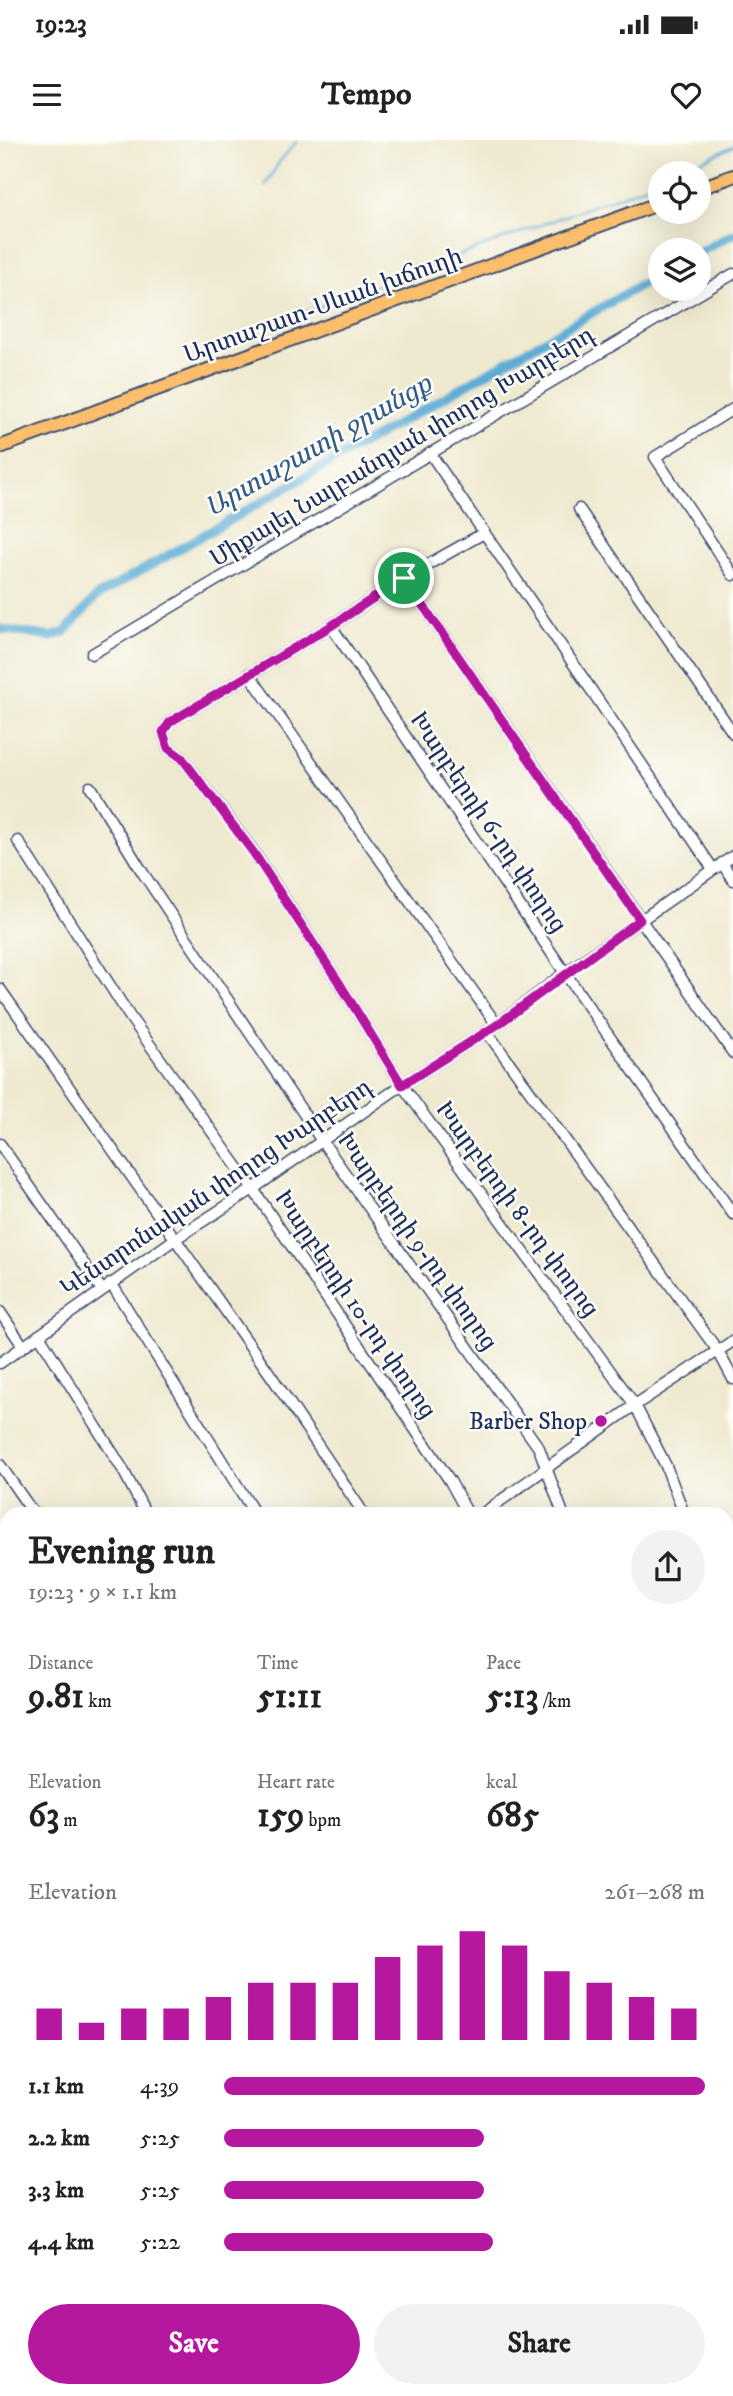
<!DOCTYPE html>
<html lang="en">
<head>
<meta charset="utf-8">
<style>
  :root { --surface:#fff; --page:#f2f2f2; --text:#222; --muted:#767676; --accent:#b5179e }
  body { margin:0; font-family:"IM FELL DW Pica","Noto Serif Armenian",serif; background:var(--page); color:var(--text); height:100vh; display:flex; flex-direction:column; font-size:26px; white-space:nowrap }
  * { box-sizing:border-box; margin:0 }
  p { font-size:23px; color:var(--muted) }
  .icon { flex:none; width:38px; height:38px; fill:none; stroke:currentColor; stroke-width:2; stroke-linecap:round; stroke-linejoin:round }
  .map { position:relative; flex:1; overflow:hidden }
  .side { position:absolute; left:0px; top:1367px; width:733px; height:891px; display:flex; flex-direction:column; background:var(--surface); border-radius:21px 21px 0 0; box-shadow:0 7px 28px #0002 }
  .side>* { flex:none }
  .controls { position:absolute; left:648px; top:21px; display:grid; gap:14px }
  .controls a { display:grid; place-items:center; width:63px; height:63px; border-radius:50%; background:var(--surface); box-shadow:0 7px 28px #0002; font-size:35px }
  .pin { position:absolute; display:grid; place-items:center; width:60px; height:60px; color:#fff; margin:-30px; border:4px solid #fff; border-radius:50%; box-shadow:0 2px 7px #0007 }
  .round { display:grid; place-items:center; flex:none; width:74px; height:74px; border-radius:37px; background:var(--page) }
  .head { display:flex; align-items:center; justify-content:space-between; height:119px; padding:0 28px }
  h1 { font-size:38px; font-weight:800; line-height:52px }
  .metrics { display:grid; grid-template-columns:repeat(3,1fr); gap:10px; height:119px; padding:7px 28px }
  .metrics div { display:grid; align-content:center }
  .metrics b { font-size:35px; font-weight:800 }
  .metrics small { font-size:19px; font-weight:400 }
  .metrics p { font-size:19px }
  .chart { height:196px; padding:14px 28px }
  .chart p { display:flex; justify-content:space-between }
  .chart svg { width:100%; height:126px; margin-top:7px; stroke:var(--accent); stroke-width:6 }
  .button { display:flex; gap:14px; margin-top:auto; padding:14px 28px }
  .button a { flex:1; height:80px; border-radius:42px; background:var(--accent); color:#fff; font-size:28px; font-weight:800; line-height:80px; text-align:center }
  .button a+a { background:var(--page); color:var(--text) }
  ul { padding:0 28px; list-style:none; font-size:23px }
  li { display:grid; grid-template-columns:112px 84px 1fr; align-items:center; height:52px }
  li i { height:18px; border-radius:9px; background:var(--accent) }
  .status { display:flex; justify-content:space-between; align-items:center; height:49px; padding:0 35px; background:var(--surface); direction:ltr }
  .status svg { height:19px; fill:currentColor }
  header { display:flex; justify-content:space-between; align-items:center; height:91px; padding:0 28px; background:var(--surface); font-size:32px; font-weight:800 }
  .map>svg:first-child { display:block }
</style>
</head>
<body>
<div class="status"><b>19:23</b><svg viewBox="0 0 49 12"><path d="M0 12V9h3v3zM5 12V6h3v6zM10 12V3h3v9zM15 12V0h3v12zM26 1h20v11H26zM47 4h2v5h-2z"/></svg></div>
<header><svg class="icon" aria-label="menu" viewBox="0 0 24 24"><path d="M4 6h16M4 12h16M4 18h16"/></svg>Tempo<svg class="icon" aria-label="heart" viewBox="0 0 24 24"><path d="M12 20l-8-8c-3-5 5-10 8-4 3-6 11-1 8 4z"/></svg></header>
<div class="map">
<svg width="733" height="2256" viewBox="0 0 733 2256">
  <rect width="100%" height="100%" fill="#fdfcf7"/>
  <filter id="ink" filterUnits="userSpaceOnUse"><feTurbulence type="fractalNoise" baseFrequency=".0143" numOctaves="2"/><feDisplacementMap in="SourceGraphic" scale="14" xChannelSelector="R" yChannelSelector="G"/><feConvolveMatrix kernelMatrix="1 2 1 2 8 2 1 2 1" color-interpolation-filters="sRGB"/></filter>
  <filter id="wash" filterUnits="userSpaceOnUse"><feTurbulence type="fractalNoise" baseFrequency=".00686" numOctaves="4" result="noise"/><feDisplacementMap in="SourceGraphic" scale="28" xChannelSelector="R" yChannelSelector="G"/><feGaussianBlur stdDeviation="1.57" result="paint"/><feColorMatrix in="noise" values="0 0 0 0 0 0 0 0 0 0 0 0 0 0 0 0 0 1.4 0 .05"/><feComposite in="paint" operator="in"/></filter>
  <g filter="url(#wash)">
    <rect width="100%" height="100%" fill="#efe9cf"/>
    <g fill="none" stroke-linecap="round" stroke-linejoin="round">
      <g stroke="#5bacd6" stroke-width="2.5">
        <polyline points="675,33 733,6"/>
        <polyline points="265,46 280,21 298,0"/>
        <polyline points="283,180 660,41"/>
      </g>
      <g stroke="#5bacd6" stroke-width="9">
        <polyline points="698,113 733,94"/>
        <polyline points="0,489 51,497 65,492 97,456 660,134"/>
      </g>
    </g>
  </g>
  <g filter="url(#ink)">
    <g fill="none" stroke-linecap="round" stroke-linejoin="round">
      <g stroke="#3b4b6f" stroke-width="13">
        <g id="minor">
          <polyline points="733,269 655,317 733,435"/>
          <polyline points="430,313 713,729"/>
          <polyline points="579,369 733,593"/>
          <polyline points="484,393 404,438 331,486 170,582 163,592 168,608 182,618 253,711 340,844 402,945 635,1265 666,1326 684,1374"/>
          <polyline points="404,438 733,913"/>
          <polyline points="331,486 565,833 733,1074"/>
          <polyline points="92,514 733,134"/>
          <polyline points="249,534 497,885"/>
          <polyline points="90,647 143,733 322,1001 539,1308 563,1374"/>
          <polyline points="18,701 130,877 253,1049 450,1341 468,1374"/>
          <polyline points="722,723 733,740"/>
          <polyline points="0,849 272,1237 364,1374"/>
          <polyline points="487,892 718,1211 733,1239"/>
          <polyline points="0,1004 102,1150"/>
          <polyline points="111,1143 255,1374"/>
          <polyline points="0,1172 23,1206"/>
          <polyline points="39,1195 122,1328 146,1374"/>
          <polyline points="0,1223 175,1099 253,1049 402,945 497,885 565,833 733,716"/>
          <polyline points="0,1325 34,1374"/>
          <polyline points="482,1374 635,1265 733,1201"/>
          <polyline points="0,1500 7,1510"/>
          <polyline points="726,1560 733,1593"/>
          <polyline points="0,1690 7,1700"/>
          <polyline points="726,2029 733,2030"/>
          <polyline points="0,2057 7,2057"/>
          <polyline points="0,2105 7,2105"/>
          <polyline points="726,2183 733,2180"/>
          <polyline points="0,2187 7,2187"/>
          <polyline points="80,2256 80,2250"/>
          <polyline points="394,2256 398,2250"/>
        </g>
      </g>
      <g stroke="#3b4b6f" stroke-width="16">
        <g id="major">
          <polyline points="698,49 733,36"/>
          <polyline points="0,307 660,63"/>
        </g>
      </g>
      <use href="#minor" stroke="#fff" stroke-width="10"/>
      <use href="#major" stroke="#fabe6d" stroke-width="12"/>
    </g>
  </g>
  <g fill="none" stroke-linecap="round" stroke-linejoin="round" filter="url(#ink)">
    <g stroke="#fff" stroke-width="14">
      <polygon id="route" points="404,438 640,780 497,885 402,945 340,844 253,712 182,618 168,608 163,592 170,582 331,486"/>
    </g>
    <use href="#route" stroke="#b5179e" stroke-width="9"/>
  </g>
  <circle fill="#b5179e" stroke="#fdfcf7" stroke-width="2.5" cx="601" cy="1281" r="7"/>
  <g text-anchor="middle" stroke-width="5" stroke-linejoin="round" paint-order="stroke">
    <g font-size="24" fill="#1b2f5e" stroke="#fdfcf7">
      <text transform="translate(323 165) rotate(-20)" y="8">Արտաշատ-Սևան խճուղի</text>
      <text transform="translate(402 306) rotate(-31)" y="8">Միքայել Նալբանդյան փողոց Խարբերդ</text>
      <text transform="translate(489 682) rotate(56)" y="8">Խարբերդի 6-րդ փողոց</text>
      <text transform="translate(216 1047) rotate(-34)" y="8">Կենտրոնական փողոց Խարբերդ</text>
      <text transform="translate(518 1069) rotate(54)" y="8">Խարբերդի 8-րդ փողոց</text>
      <text transform="translate(418 1101) rotate(55)" y="8">Խարբերդի 9-րդ փողոց</text>
      <text transform="translate(356 1164) rotate(56)" y="8">Խարբերդի 10-րդ փողոց</text>
    </g>
    <g font-size="24" fill="#1b2f5e" stroke="#fdfcf7" text-anchor="end">
      <text x="587" y="1289">Barber Shop</text>
    </g>
    <g font-size="26" font-style="italic" fill="#315b88" stroke="#fdfcf7">
      <text transform="translate(318 305) rotate(-30)" y="9">Արտաշատի ջրանցք</text>
    </g>
  </g>
</svg>
<div class="controls">
<a><svg class="icon" aria-label="locate" viewBox="0 0 24 24"><circle cx="12" cy="12" r="6"/><path d="M12 2v4M12 18v4M2 12h4M18 12h4"/></svg></a>
<a><svg class="icon" aria-label="layers" viewBox="0 0 24 24"><path d="M12 4l9 5-9 5-9-5zM3 14l9 5 9-5"/></svg></a>
</div>
<div class="pin" style="left:404px;top:438px;background:#1e9e55"><svg class="icon" aria-label="arrive" viewBox="0 0 24 24"><path d="M6 21V4h12l-3 4 3 4H6"/></svg></div>
<section class="side">
<div class="head"><div><h1>Evening run</h1><p>19:23 · 9 × 1.1 km</p></div><a class="round"><svg class="icon" aria-label="share" viewBox="0 0 24 24"><path d="M12 15V3M7 8l5-5 5 5M5 13v7h14v-7"/></svg></a></div>
<div class="metrics">
<div><p>Distance</p><b>9.81<small> km</small></b></div>
<div><p>Time</p><b>51:11</b></div>
<div><p>Pace</p><b>5:13<small> /km</small></b></div>
</div>
<div class="metrics">
<div><p>Elevation</p><b>63<small> m</small></b></div>
<div><p>Heart rate</p><b>159<small> bpm</small></b></div>
<div><p>kcal</p><b>685</b></div>
</div>
<div class="chart"><p><span>Elevation</span>261–268 m</p>
<svg viewBox="0 0 160 44" preserveAspectRatio="none"><path d="M5 44V33M15 44V38M25 44V33M35 44V33M45 44V29M55 44V24M65 44V24M75 44V24M85 44V15M95 44V11M105 44V6M115 44V11M125 44V20M135 44V24M145 44V29M155 44V33"/></svg>
</div>
<ul>
<li><b>1.1 km</b>4:39<i style="width:100%"></i></li>
<li><b>2.2 km</b>5:25<i style="width:54%"></i></li>
<li><b>3.3 km</b>5:25<i style="width:54%"></i></li>
<li><b>4.4 km</b>5:22<i style="width:56%"></i></li>
</ul>
<div class="button"><a>Save</a><a>Share</a></div>
</section>
</div>
</body>
</html>
